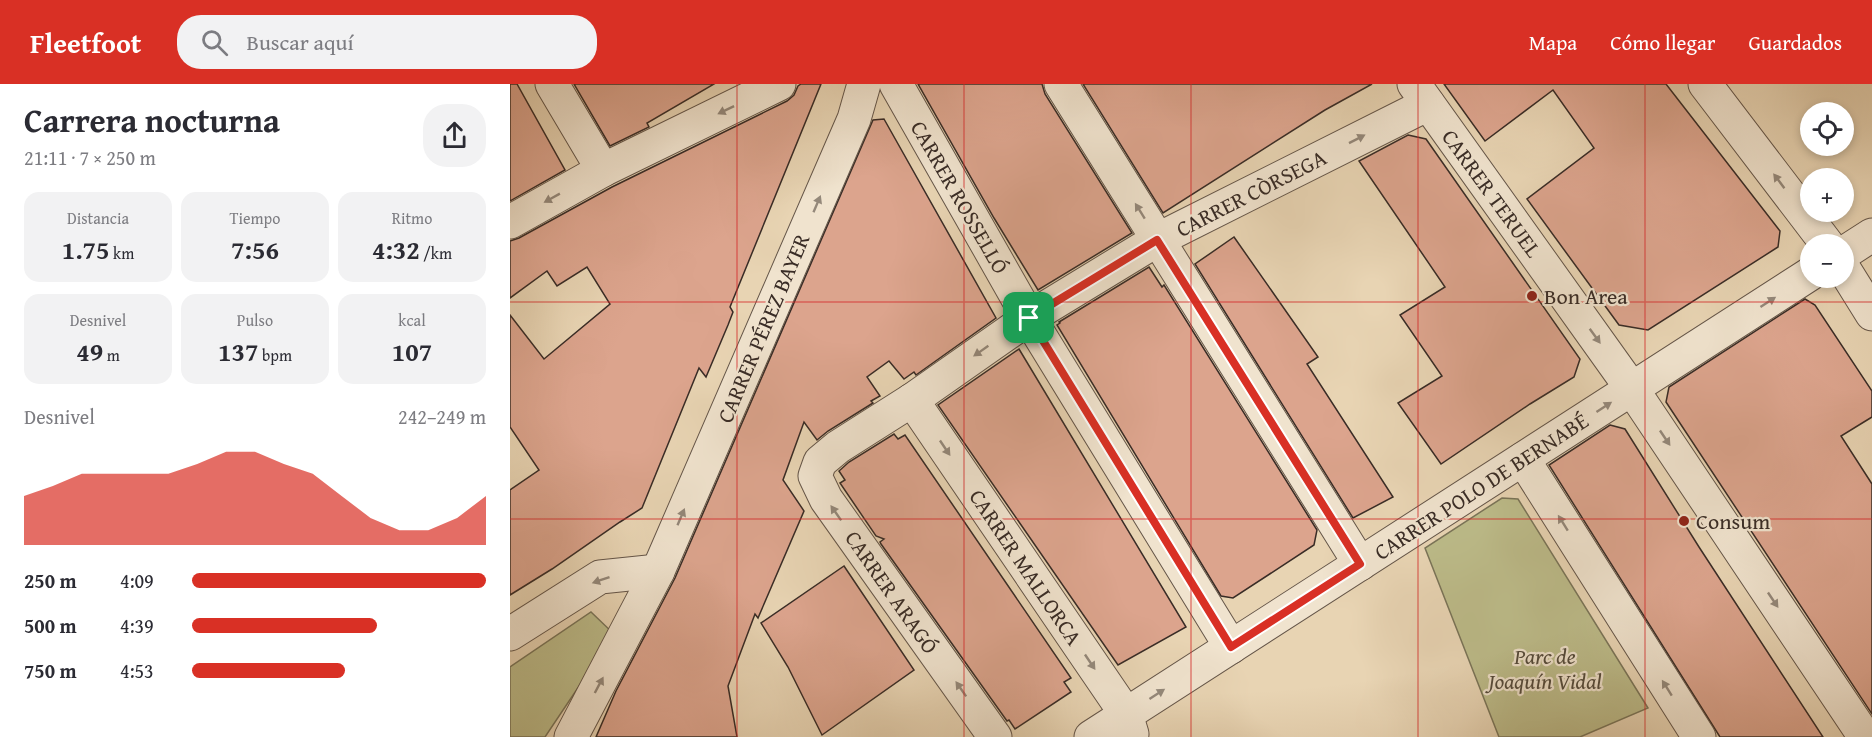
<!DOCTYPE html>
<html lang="es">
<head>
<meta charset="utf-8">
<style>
  :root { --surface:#fff; --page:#f2f2f3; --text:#2b2b33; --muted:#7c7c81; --accent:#d93025 }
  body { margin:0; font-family:"Gentium Book Plus",serif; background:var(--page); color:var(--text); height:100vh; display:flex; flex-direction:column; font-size:22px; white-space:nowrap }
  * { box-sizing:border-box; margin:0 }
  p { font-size:20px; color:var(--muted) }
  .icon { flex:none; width:33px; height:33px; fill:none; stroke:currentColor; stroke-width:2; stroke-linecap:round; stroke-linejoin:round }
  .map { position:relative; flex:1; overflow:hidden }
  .details { display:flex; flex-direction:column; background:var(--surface); width:510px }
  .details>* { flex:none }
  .fabs { position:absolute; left:1290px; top:18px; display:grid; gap:12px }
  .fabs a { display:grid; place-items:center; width:54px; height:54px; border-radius:50%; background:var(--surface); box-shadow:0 3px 9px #0003; font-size:30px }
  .pin { position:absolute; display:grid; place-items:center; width:51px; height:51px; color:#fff; margin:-26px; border-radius:12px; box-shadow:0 3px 9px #0006 }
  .round { display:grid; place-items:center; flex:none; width:63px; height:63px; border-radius:24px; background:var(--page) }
  .headline { display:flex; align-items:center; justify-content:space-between; height:102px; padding:0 24px }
  h1 { font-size:33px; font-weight:600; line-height:45px }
  .figures { display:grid; grid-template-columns:repeat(3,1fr); gap:9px; height:102px; padding:6px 24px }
  .figures div { display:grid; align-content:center; border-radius:15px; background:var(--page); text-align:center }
  .figures b { font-size:26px; font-weight:600 }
  .figures small { font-size:16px; font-weight:400 }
  .figures p { font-size:16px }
  .chart { height:168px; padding:12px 24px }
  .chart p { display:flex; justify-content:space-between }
  .chart svg { width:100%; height:108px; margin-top:6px; fill:var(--accent); opacity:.7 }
  ul { padding:0 24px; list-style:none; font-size:20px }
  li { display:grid; grid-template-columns:96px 72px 1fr; align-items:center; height:45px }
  li i { height:15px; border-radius:8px; background:var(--accent) }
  header { display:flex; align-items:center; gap:36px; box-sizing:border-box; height:84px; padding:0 30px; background:var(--accent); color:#fff }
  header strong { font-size:28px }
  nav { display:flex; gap:33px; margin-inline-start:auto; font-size:21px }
  .search { width:420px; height:54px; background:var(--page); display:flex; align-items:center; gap:15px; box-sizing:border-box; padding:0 21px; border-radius:24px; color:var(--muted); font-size:22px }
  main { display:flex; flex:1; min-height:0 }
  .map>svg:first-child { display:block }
</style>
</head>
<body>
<header>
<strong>Fleetfoot</strong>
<div class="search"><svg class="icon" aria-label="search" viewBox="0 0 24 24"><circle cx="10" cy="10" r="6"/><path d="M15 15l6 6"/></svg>Buscar aquí</div>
<nav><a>Mapa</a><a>Cómo llegar</a><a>Guardados</a></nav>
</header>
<main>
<section class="details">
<div class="headline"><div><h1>Carrera nocturna</h1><p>21:11 · 7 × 250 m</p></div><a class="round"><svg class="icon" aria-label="share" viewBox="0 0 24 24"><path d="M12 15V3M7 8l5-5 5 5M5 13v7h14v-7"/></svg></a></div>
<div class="figures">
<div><p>Distancia</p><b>1.75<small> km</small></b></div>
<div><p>Tiempo</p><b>7:56</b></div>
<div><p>Ritmo</p><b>4:32<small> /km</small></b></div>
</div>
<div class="figures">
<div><p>Desnivel</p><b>49<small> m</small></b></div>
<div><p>Pulso</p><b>137<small> bpm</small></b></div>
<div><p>kcal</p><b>107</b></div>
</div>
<div class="chart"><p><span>Desnivel</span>242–249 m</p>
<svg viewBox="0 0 160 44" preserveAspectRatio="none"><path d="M0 44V24L10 20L20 15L30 15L40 15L50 15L60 11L70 6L80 6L90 11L100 15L110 24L120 33L130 38L140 38L150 33L160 24V44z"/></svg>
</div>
<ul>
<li><b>250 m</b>4:09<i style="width:100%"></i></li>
<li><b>500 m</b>4:39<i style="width:63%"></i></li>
<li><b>750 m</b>4:53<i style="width:52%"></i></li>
</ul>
</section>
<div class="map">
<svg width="1362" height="653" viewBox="0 0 1362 653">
  <rect width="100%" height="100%" fill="#e8d4b3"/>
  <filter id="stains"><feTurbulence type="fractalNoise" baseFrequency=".00333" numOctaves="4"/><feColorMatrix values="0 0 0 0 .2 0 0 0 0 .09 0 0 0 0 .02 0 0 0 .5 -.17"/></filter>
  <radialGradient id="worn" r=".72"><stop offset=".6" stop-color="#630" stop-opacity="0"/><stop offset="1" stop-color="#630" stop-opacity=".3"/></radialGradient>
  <g fill="#bcbb89" stroke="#7a7458" stroke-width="1.5">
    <polygon points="992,414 1008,415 1138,624 1070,653 989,653 915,464"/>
    <polygon points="81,528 104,550 35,653 0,653 0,583"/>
  </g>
  <g fill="#dca48d" stroke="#392c26" stroke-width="1.5">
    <polygon points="0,0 7,0 55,86 0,117"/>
    <polygon points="64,0 204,0 137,39 139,43 100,62"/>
    <polygon points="291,0 311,0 220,223 223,228 218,241 196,293 189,284 132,424 110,438 42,485 0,511 0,406 29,386 0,343 0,231 34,275 100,220 77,183 47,202 37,187 0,214 0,157 9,154 102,103 277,17 284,11 288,2"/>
    <polygon points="408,0 532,0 535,10 622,149 528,206 484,134"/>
    <polygon points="573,0 862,0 815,26 653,129"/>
    <polygon points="934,0 1156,0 1270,147 1268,163 1138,246 1109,241 1017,115 1084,64 1043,6 975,57"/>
    <polygon points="374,35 486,234 406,291 404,288 394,295 379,277 357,293 370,312 361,317 363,319 318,347 307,356 294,338 273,396 294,427 248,534 245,530 218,602 227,653 86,653 106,607 165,494 363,36"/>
    <polygon points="898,51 916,55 1070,275 1064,293 1020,320 931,380 888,319 932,292 890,231 935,203 849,77"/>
    <polygon points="724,153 808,273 797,280 883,413 843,434 685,180"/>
    <polygon points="639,183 652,203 654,201 807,446 804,461 723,514 711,512 547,241 550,239 549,238"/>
    <polygon points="1295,215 1305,221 1362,307 1362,333 1331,352 1362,400 1362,630 1156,318 1159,303"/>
    <polygon points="509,265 676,543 608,581 428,321"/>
    <polygon points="1100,341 1115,345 1189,463 1313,653 1210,653 1039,381"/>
    <polygon points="384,350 388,355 395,351 561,594 554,598 561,608 505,645 499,636 497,637 371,460 370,458 374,455 366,452 330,399 335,396 329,387 339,378"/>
    <polygon points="334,482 404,586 312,651 278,583 251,539"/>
  </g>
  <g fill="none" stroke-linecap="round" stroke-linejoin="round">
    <g stroke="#655649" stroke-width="35">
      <g id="minor">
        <polyline points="42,0 93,86"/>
        <polyline points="386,0 519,234 721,563"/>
        <polyline points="551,0 850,480"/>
        <polyline points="904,0 1122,305 1355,653"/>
        <polyline points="1195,0 1317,160"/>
        <polyline points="0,138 93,86 269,0"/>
        <polyline points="1334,169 1362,151"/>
        <polyline points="1334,185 1362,230"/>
        <polyline points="402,316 616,630 622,650"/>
        <polyline points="1013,375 1189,653"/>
        <polyline points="0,550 90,493 148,487"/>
        <polyline points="61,653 148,487 344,35 354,0"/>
        <polyline points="485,653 316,415 305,392 310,378 328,363 402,316 519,234 647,156 918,20"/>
        <polyline points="581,653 1300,190"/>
      </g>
    </g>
    <use href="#minor" stroke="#f0e3ce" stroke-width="33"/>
  </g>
  <defs><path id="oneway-solid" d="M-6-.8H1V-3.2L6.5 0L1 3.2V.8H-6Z" transform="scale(1.5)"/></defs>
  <g fill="#94887a">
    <use href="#oneway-solid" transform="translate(216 26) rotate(154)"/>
    <use href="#oneway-solid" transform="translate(847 55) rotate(-27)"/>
    <use href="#oneway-solid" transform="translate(1269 97) rotate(-127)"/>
    <use href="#oneway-solid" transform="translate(42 114) rotate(151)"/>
    <use href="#oneway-solid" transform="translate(307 120) rotate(-67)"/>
    <use href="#oneway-solid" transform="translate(630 127) rotate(-122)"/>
    <use href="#oneway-solid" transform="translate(1258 218) rotate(-33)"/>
    <use href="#oneway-solid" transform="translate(1085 252) rotate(54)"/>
    <use href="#oneway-solid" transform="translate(471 267) rotate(145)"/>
    <use href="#oneway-solid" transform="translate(1094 323) rotate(-33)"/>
    <use href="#oneway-solid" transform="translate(1155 354) rotate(56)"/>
    <use href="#oneway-solid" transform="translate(435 364) rotate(56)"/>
    <use href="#oneway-solid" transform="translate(326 429) rotate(-125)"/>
    <use href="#oneway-solid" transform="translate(171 433) rotate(-67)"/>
    <use href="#oneway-solid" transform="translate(1053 439) rotate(-122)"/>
    <use href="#oneway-solid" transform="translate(91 496) rotate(161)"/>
    <use href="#oneway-solid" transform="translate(1263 516) rotate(56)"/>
    <use href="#oneway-solid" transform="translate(580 578) rotate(56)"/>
    <use href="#oneway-solid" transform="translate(89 601) rotate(-62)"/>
    <use href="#oneway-solid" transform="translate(1157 604) rotate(-122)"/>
    <use href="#oneway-solid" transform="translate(451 605) rotate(-125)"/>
    <use href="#oneway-solid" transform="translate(647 610) rotate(-33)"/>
  </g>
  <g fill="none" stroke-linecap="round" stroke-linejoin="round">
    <g stroke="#fff" stroke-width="12">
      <polygon id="route" points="647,156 850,480 721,563 519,234"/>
    </g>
    <use href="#route" stroke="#d93025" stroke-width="8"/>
  </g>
  <path fill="none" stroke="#d62828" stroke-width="1.5" stroke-opacity="0.55" d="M227 0V653M454 0V653M681 0V653M908 0V653M1135 0V653M0 218H1362M0 435H1362"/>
  <g fill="#8f2418" stroke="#f0e3ce" stroke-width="2">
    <circle cx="1022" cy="212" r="6"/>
    <circle cx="1174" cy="437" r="6"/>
  </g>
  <g text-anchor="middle" stroke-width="4.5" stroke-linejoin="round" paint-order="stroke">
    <g font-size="22" fill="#392c26" stroke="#f0e3ce">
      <text transform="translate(741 109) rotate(-27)" y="8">CARRER CÒRSEGA</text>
      <text transform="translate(982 109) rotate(54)" y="8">CARRER TERUEL</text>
      <text transform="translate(450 113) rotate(60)" y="8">CARRER ROSSELLÓ</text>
      <text transform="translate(253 244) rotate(-67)" y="8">CARRER PÉREZ BAYER</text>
      <text transform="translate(971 402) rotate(-33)" y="8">CARRER POLO DE BERNABÉ</text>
      <text transform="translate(516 483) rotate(56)" y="8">CARRER MALLORCA</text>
      <text transform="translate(382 508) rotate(55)" y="8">CARRER ARAGÓ</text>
    </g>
    <g font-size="22" fill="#392c26" stroke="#f0e3ce" text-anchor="start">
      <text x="1034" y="220">Bon Area</text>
      <text x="1186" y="445">Consum</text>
    </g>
    <g font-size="22" font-style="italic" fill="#53493a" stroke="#f0e3ce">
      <text x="1035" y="580">Parc de<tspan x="1035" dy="25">Joaquín Vidal</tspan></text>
    </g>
  </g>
  <rect width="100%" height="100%" filter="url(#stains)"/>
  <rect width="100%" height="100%" fill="url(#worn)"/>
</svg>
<div class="fabs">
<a><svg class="icon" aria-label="locate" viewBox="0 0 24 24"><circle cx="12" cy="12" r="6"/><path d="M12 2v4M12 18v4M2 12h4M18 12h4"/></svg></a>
<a>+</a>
<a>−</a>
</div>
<div class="pin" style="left:519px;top:234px;background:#1e9e55"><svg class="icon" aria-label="arrive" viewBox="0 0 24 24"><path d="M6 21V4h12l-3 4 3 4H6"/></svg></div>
</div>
</main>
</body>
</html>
